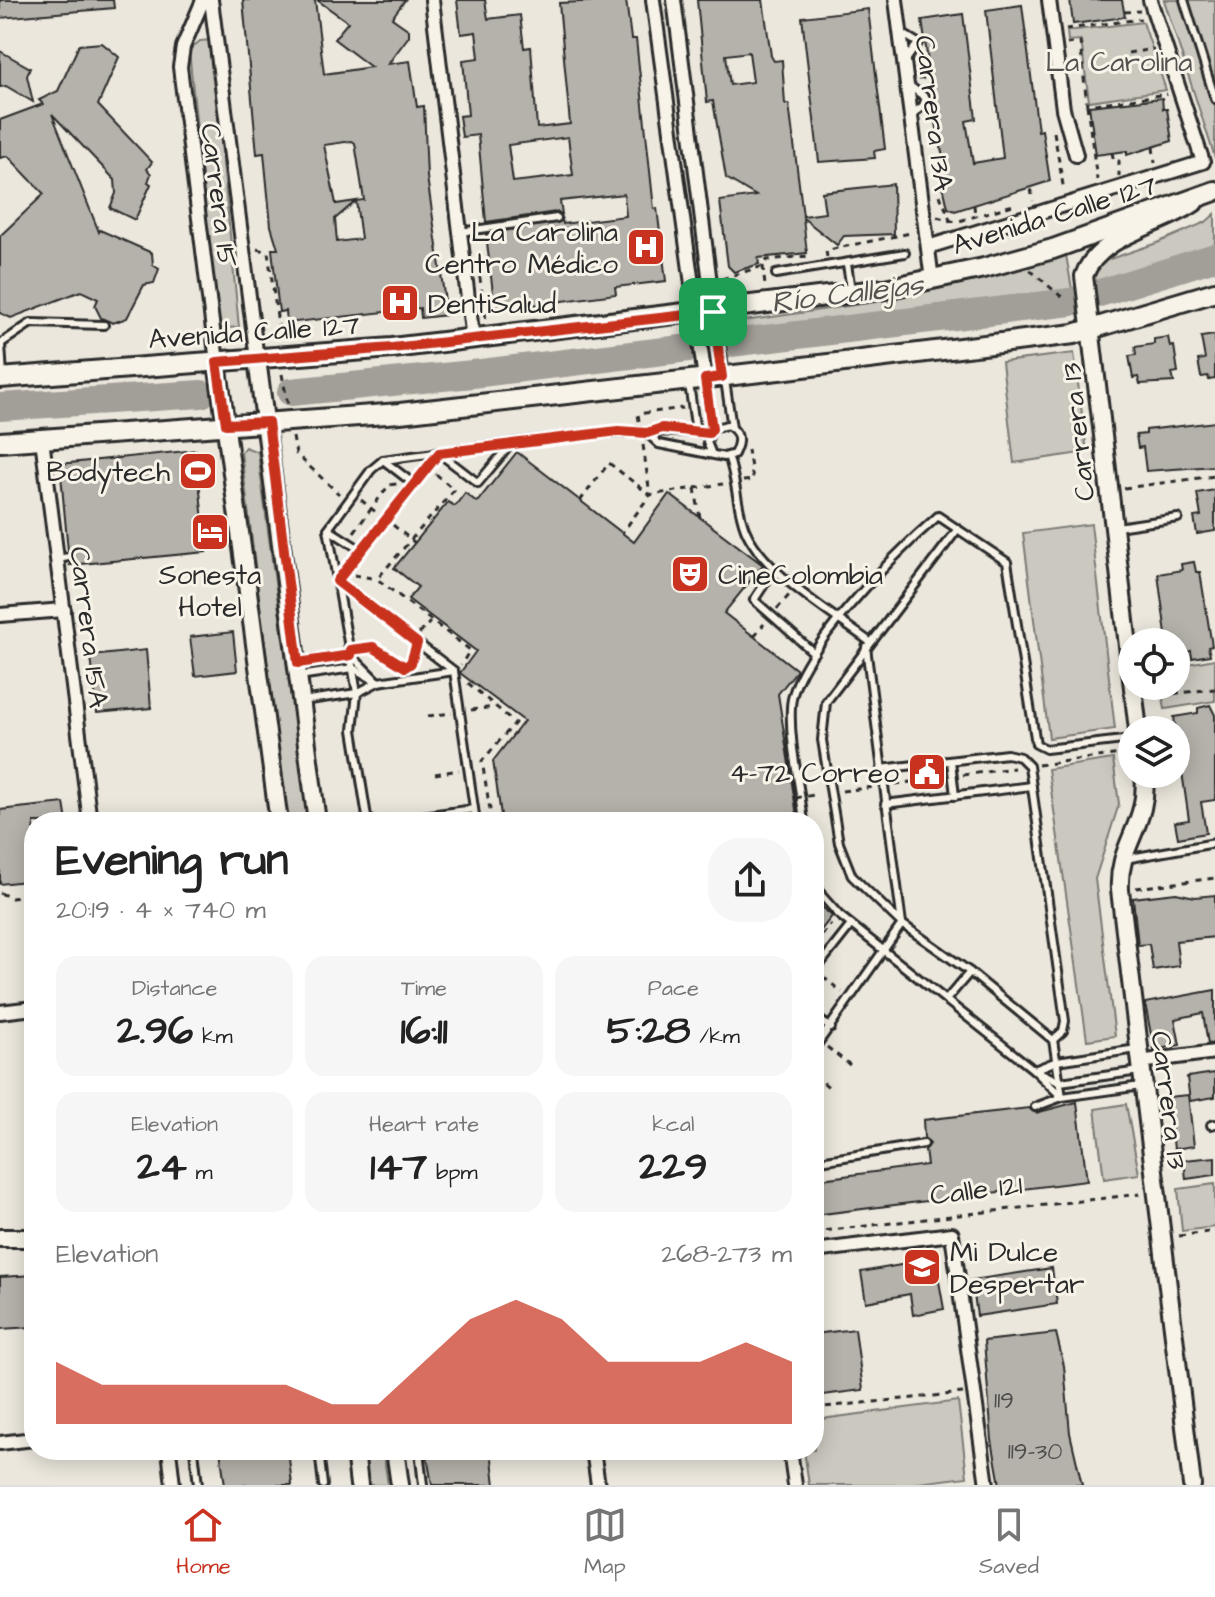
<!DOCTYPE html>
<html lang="en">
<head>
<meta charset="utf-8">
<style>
  :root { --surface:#fff; --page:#f6f6f6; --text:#222; --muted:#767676; --line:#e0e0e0; --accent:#c8321e }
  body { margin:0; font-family:"Architects Daughter",sans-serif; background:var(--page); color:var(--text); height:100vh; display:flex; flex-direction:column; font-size:30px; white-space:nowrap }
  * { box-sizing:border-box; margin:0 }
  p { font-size:26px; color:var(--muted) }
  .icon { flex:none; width:44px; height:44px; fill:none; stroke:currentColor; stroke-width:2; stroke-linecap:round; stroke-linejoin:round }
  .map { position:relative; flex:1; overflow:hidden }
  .details { position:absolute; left:24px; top:812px; width:800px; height:648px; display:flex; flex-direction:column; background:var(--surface); border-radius:32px; box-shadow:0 4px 20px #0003 }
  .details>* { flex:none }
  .buttons { position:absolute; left:1118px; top:628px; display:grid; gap:16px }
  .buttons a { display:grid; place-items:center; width:72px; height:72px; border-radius:50%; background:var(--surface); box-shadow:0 4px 20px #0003; font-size:40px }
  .pin { position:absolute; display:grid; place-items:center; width:68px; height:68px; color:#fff; margin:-34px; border-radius:16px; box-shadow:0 4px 12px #0006 }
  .round { display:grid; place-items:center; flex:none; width:84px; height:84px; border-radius:32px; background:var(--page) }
  .summary { display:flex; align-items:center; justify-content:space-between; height:136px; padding:0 32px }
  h1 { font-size:44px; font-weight:800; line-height:60px }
  .metrics { display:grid; grid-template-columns:repeat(3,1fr); gap:12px; height:136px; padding:8px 32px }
  .metrics div { display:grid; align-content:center; border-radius:20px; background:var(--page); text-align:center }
  .metrics b { font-size:40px; font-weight:800 }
  .metrics small { font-size:22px; font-weight:400 }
  .metrics p { font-size:22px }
  .chart { height:224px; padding:16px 32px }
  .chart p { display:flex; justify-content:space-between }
  .chart svg { width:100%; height:144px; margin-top:8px; fill:var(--accent); opacity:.7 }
  .tab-bar { display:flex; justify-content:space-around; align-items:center; height:112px; border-top:2px solid var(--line); background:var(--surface); font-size:22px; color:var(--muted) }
  .tab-bar a { display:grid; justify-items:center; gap:4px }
  .tab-bar .active { color:var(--accent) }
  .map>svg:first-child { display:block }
</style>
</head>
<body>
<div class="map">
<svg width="1215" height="1485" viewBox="0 0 1215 1485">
  <rect width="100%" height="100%" fill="#ebe7dd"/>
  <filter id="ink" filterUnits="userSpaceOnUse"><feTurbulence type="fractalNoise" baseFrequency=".0125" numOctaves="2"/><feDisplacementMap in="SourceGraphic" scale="16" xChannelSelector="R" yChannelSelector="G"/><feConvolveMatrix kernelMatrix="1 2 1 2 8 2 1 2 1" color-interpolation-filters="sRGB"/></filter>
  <g filter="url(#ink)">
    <g fill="#cbc8bf" stroke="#7b7a75" stroke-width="2">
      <polygon points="1164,0 1215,0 1215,158"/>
      <polygon points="1143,22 1166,90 1089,101 1081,40 1068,41 1067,31"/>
      <polygon points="211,40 239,327 217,329 189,50 200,41"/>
      <polygon points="1215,214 1215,249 1095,286 1093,275 1101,262 1157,243 1206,222"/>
      <polygon points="1066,255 1072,289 725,332 730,323 876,302"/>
      <polygon points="1074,353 1087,452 1014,463 1002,362"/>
      <path d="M245 447 258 452C272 575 294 698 307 822H287L241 452Z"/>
      <polygon points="1091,524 1115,729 1049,738 1023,533"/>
      <polygon points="1215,659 1215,701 1165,709 1161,686 1176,686 1176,666"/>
      <polygon points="1113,759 1119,804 1095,879 1115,1036 1087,1040 1048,769"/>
      <polygon points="1126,1104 1139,1174 1104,1179 1095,1109"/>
      <polygon points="1215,1184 1215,1227 1182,1231 1178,1189"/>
      <polygon points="958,1401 967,1477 903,1485 809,1485 804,1450 814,1450 814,1420"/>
      <polygon points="364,1450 383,1450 388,1485 368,1485"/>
    </g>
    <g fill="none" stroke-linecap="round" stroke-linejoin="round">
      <g stroke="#a29f98" stroke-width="28">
        <polyline points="291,392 473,374 1071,302 1215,257"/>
        <polyline points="0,407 201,394"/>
      </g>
    </g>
    <g fill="#b5b2ab" stroke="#2b2b2b" stroke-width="2" fill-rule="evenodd">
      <polygon points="0,0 113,0 114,8 0,18"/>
      <path d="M243 0H315L324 74 371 67 334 39 348 22 317 0H405L392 18 409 30V36L388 64 410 61 417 107 424 106 427 177 447 315 421 318 420 308 287 323 286 311 279 312 272 249H278L271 226 264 153 257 154ZM352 141 355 143 364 200 356 201 361 239 337 242 335 219 356 201 336 204 324 145Z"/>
      <path d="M457 0H485L488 19 520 15 524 48 531 47 537 128 570 124 559 3 626 0 631 39H636L654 209 657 208 666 281 615 287 616 294 495 310 486 234 562 220 563 224 626 216 624 194 560 201 562 214 556 212 486 222 478 135 462 137 459 116 468 115 463 60 479 58 476 32 461 34ZM568 137 573 175 513 182 508 145Z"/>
      <path d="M697 0H763L771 56 774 61 782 60 785 104H789L803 216 825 213 822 192 893 184 894 234 844 236 837 245 803 218 807 253 758 258 759 264 734 272 728 266 720 201 756 196 726 178 713 101 707 102ZM749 52 753 82 730 85 726 55Z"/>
      <polygon points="1070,0 1122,0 1125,17 1073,24"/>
      <polygon points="1022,5 1038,131 1042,130 1050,181 955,211 948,208 939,168 945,167 928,84 931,83 922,20 963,14 976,119 966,121 973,163 1003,158 986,10"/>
      <polygon points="868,9 885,149 874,151 875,158 819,162 802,17"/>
      <polygon points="102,43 119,57 98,105 152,162 147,169 151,174 148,182 151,184 135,220 110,208 116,193 115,180 52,114 99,232 100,230 152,253 153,265 159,269 154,283 144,285 127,318 113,323 101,318 95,306 98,299 81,291 11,318 0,313 0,236 44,194 8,156 0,158 0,120 43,104 39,100 58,91 79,45"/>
      <polygon points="0,51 30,68 27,76 33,102 6,86 0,87"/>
      <polygon points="1162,98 1163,109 1167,109 1172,141 1127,155 1127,151 1096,155 1089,106"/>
      <polygon points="1215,335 1215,379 1209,380 1208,376 1201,377 1198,360 1205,359 1201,337"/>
      <polygon points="1168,337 1170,347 1174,346 1178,372 1172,373 1174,382 1140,384 1138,377 1133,378 1129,356 1136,355 1135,347 1154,344 1154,339"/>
      <polygon points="1215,422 1215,466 1146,471 1143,447 1138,448 1136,435 1146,434 1146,430"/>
      <polygon points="196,450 206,552 70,565 75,557 68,551 60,464"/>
      <polygon points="517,452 634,542 669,494 763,565 724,613 797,670 778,694 798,822 502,822 493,761 524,721 460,673 476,651 408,599 418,587 394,568 448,502 455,506 465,493 477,502"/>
      <polygon points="1215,490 1215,531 1197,534 1194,517 1201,516 1197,493"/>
      <polygon points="1194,562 1196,572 1200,572 1212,646 1208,647 1210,655 1192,658 1191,651 1176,654 1176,642 1167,642 1158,574 1182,570 1181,564"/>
      <polygon points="233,632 237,671 195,676 190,637"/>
      <polygon points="146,650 151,708 97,713 91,656"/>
      <polygon points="1210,705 1215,715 1215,800 1201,802 1206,833 1178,838 1175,822 1189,820 1174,717 1198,713 1198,708"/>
      <polygon points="64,803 67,822 34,822 34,880 0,884 0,810"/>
      <polygon points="1176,893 1195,897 1215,895 1215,937 1176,941 1179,966 1153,970 1149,944 1138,945 1133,898"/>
      <polygon points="814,900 832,916 814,939"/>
      <polygon points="1215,990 1215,1043 1208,1044 1203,1013 1175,1019 1180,1045 1154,1050 1145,1003"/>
      <polygon points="1215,1073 1215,1097 1190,1101 1187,1077"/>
      <polygon points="1188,1095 1194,1146 1174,1149 1168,1097"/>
      <polygon points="1077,1102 1087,1181 814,1215 814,1180 927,1165 925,1150 930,1144 924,1138 923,1120 1029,1108 1036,1113"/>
      <polygon points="1215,1157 1215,1175 1186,1179 1184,1160"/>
      <polygon points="935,1259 944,1309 913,1315 910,1294 866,1302 861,1272"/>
      <polygon points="1052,1268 1057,1304 977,1316 972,1280"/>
      <polygon points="34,1275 34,1327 0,1329 0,1277"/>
      <polygon points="855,1329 863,1390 814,1396 814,1334"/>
      <polygon points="1056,1333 1064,1366 1070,1433 1082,1485 1000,1485 992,1440 984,1341"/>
      <polygon points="220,1450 288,1450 292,1485 225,1485"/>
      <polygon points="426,1450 491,1450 495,1485 432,1485"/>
    </g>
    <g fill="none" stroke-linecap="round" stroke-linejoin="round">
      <g stroke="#2b2b2b" stroke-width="12">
        <g id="lane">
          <polyline points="1184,0 1215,99"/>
          <polyline points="900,32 918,43 904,63"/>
          <polyline points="907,84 926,98 923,106 911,115"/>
          <polyline points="460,232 557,218"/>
          <polyline points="847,264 851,290"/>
          <polyline points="776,274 905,253"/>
          <polyline points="0,344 31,323 104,325"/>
          <polyline points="1,344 3,376"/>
          <polyline points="725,380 732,428"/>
          <polyline points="706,382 712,429"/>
          <polyline points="689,384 696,432"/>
          <path d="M647 433 659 444 724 457 734 454C740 442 741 432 727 425L712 429 707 442 711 452"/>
          <polyline points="439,453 478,483 510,445"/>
          <path d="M728 456C737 480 736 506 745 529 763 573 833 614 870 642"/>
          <polyline points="383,460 414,484"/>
          <polyline points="1117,527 1178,518"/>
          <polyline points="328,529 361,550"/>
          <polyline points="957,530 826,702 822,740 839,843 852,876 902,924 970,972 1053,1040 1062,1097"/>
          <polyline points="57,559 69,557"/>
          <polyline points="775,568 754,600 814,653"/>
          <polyline points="337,581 454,671 476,822"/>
          <polyline points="337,581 439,453"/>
          <polyline points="351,655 378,682 454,671"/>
          <polyline points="299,662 351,655"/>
          <polyline points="299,676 353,668 372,679"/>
          <polyline points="302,701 357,693 378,682"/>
          <polyline points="951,761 955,796"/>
          <polyline points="881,769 1007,754 1020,757 1029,766 1065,1021 1063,1031 1053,1040"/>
          <polyline points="885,804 1032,786"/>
          <path d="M372 822 367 817 353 730 357 693 328 529 371 470 383 460C491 446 601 426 709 433"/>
          <polyline points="378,822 474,809"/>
          <path d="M804 822C800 785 789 744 791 707 793 655 898 551 938 516L1007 562 1036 744 1046 749 1132 739"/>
          <polyline points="1125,859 1215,843"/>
          <polyline points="814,879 822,896 839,915 1034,1070 1062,1097"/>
          <polyline points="814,972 851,925"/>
          <polyline points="946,1000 970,972"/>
          <polyline points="814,1016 831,1028"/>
          <polyline points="814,1049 902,924 866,647"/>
          <polyline points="1034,1070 1057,1061 1137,1049"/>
          <polyline points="1039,1072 1060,1082 1140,1071"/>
          <polyline points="1035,1107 1062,1097 1141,1086"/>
          <polyline points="1211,1125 1215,1124"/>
          <polyline points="814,1162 924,1144"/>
          <polyline points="194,1450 198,1485"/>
          <polyline points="319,1450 323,1485"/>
          <polyline points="419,1450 423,1485"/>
        </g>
      </g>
      <g stroke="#2b2b2b" stroke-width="18">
        <g id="street">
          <polyline points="203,0 183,47 180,67 217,362"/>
          <polyline points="211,0 257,359"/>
          <polyline points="432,0 473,340"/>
          <polyline points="653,0 705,379"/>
          <polyline points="674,0 722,377"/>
          <polyline points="896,0 932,280"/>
          <polyline points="1049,0 1063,109 1076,155"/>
          <polyline points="928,247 1203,162 1150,0"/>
          <polyline points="42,439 90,822"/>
          <polyline points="0,615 64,610"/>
          <polyline points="0,1012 34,1008"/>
          <polyline points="1139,1062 1215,1052"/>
          <polyline points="814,1251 952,1234 987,1485"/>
          <polyline points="0,1443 34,1439"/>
          <polyline points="169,1450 173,1485"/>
          <polyline points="593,1450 598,1485"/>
          <polyline points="790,1450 795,1485"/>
        </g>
      </g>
      <g stroke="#2b2b2b" stroke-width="22">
        <g id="secondary">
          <polyline points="257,359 317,822"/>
          <polyline points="217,362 279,822"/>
          <path d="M1138 730 1084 276C1098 235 1161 226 1194 203"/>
          <path d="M1144 774C1150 824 1117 844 1120 890L1192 1485"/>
          <polyline points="0,1238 34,1238"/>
          <polyline points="355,1450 359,1485"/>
          <polyline points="395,1450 400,1485"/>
        </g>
      </g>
      <g stroke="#2b2b2b" stroke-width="24">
        <g id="primary">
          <polyline points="0,378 392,348 885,289 984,268 1053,249 1215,191"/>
          <polyline points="0,442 400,413 787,369 1074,334 1215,292"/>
        </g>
      </g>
      <g stroke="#2b2b2b" stroke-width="3" stroke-dasharray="6 6" stroke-linecap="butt">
        <polyline points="1124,12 1140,11"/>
        <polyline points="1066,29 1141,19"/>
        <polyline points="1067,44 1080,42 1087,105 1167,94"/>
        <polyline points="1128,53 1154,49"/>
        <polyline points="917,69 929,68"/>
        <polyline points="918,79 930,78"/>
        <polyline points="1087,105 1097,180"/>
        <polyline points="1054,132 1064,191"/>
        <polyline points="1153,147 1155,163"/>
        <polyline points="1112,153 1114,161 1119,161 1119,176"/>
        <path d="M942 186 938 187C940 201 948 209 950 222"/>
        <polyline points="1031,189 1033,201"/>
        <polyline points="974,205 975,217"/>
        <polyline points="937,217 956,222 1013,205"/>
        <polyline points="257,249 268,252 279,331"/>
        <polyline points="827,257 826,251 837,248 911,233"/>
        <polyline points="478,265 486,320"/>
        <polyline points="763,266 765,286"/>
        <polyline points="1030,270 1063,298"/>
        <polyline points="722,279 763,266 767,260 808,256 808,260"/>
        <polyline points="282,374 288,405"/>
        <polyline points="639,421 638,414 683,408"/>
        <polyline points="293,437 296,454 339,494"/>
        <polyline points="643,445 650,495 695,488 700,518"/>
        <polyline points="436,474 454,490 377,579 470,650 461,665"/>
        <polyline points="743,481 753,480 748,450"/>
        <polyline points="695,488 723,484"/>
        <polyline points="1124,488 1215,476"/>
        <polyline points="361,500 377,513"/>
        <polyline points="580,501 609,463 650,495 622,533"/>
        <polyline points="393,525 415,543"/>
        <polyline points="354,532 389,485 397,484"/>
        <polyline points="354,575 377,579"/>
        <polyline points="777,609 790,594"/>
        <polyline points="419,634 430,622"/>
        <polyline points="754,636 764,624"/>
        <polyline points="358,649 373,647 399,667"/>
        <polyline points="407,667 414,653"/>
        <polyline points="468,683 515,723 482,761 492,822"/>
        <polyline points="1150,696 1215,689"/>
        <polyline points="471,710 495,707"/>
        <polyline points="428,716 452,713"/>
        <polyline points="1038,765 1121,754"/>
        <polyline points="435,774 459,770"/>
        <polyline points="963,775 1014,768"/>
        <polyline points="895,784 943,778"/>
        <polyline points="842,791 873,787"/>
        <polyline points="1136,888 1215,878"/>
        <polyline points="0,893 12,898 34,895"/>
        <polyline points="814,945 831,924"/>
        <polyline points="823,977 842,992"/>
        <polyline points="827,1047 850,1065"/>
        <polyline points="814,1075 831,1089"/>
        <polyline points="814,1232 1140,1194"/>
        <polyline points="1179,1236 1215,1231"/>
        <polyline points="814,1408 963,1393"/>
      </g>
      <use href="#lane" stroke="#f7f3e8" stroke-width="6"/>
      <use href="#street" stroke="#f7f3e8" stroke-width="12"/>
      <use href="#secondary" stroke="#f7f3e8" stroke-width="16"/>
      <use href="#primary" stroke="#f7f3e8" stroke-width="18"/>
      <polyline stroke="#2b2b2b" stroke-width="3" stroke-dasharray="6 6" stroke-linecap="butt" points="795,798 814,795"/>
    </g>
  </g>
  <g fill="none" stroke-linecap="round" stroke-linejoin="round" filter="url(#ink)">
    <g stroke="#fff" stroke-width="16">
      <polygon id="route" points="713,312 722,377 705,379 712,429 709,433 662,428 647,433 618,431 439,453 337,581 417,643 411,663 405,667 373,647 350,650 351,655 298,663 268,422 226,424 217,362 392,348"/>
    </g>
    <use href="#route" stroke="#c8321e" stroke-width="10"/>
  </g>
  <defs>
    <g id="hospital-square" transform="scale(2)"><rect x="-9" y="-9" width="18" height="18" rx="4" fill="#c8321e" stroke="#f7f3e8"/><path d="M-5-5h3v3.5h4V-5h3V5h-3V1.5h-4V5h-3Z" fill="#fff"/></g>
    <g id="stadium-square" transform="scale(2)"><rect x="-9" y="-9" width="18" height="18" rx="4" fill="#c8321e" stroke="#f7f3e8"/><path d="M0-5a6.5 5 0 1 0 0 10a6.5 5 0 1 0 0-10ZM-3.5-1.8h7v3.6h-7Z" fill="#fff"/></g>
    <g id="hotel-square" transform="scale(2)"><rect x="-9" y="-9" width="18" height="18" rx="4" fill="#c8321e" stroke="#f7f3e8"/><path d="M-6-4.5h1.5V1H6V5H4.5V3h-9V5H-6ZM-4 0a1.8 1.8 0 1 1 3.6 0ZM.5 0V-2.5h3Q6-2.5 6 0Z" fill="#fff"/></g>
    <g id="theatre-square" transform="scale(2)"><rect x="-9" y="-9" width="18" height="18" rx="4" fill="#c8321e" stroke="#f7f3e8"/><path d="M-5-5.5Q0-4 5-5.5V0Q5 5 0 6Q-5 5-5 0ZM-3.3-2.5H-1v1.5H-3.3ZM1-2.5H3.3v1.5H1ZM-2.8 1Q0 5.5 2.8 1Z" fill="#fff"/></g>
    <g id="civic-square" transform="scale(2)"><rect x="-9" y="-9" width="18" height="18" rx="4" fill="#c8321e" stroke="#f7f3e8"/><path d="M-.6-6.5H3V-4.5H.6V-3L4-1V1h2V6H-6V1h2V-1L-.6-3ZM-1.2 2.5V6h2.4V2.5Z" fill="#fff"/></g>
    <g id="school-square" transform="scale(2)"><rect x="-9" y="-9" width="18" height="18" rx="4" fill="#c8321e" stroke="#f7f3e8"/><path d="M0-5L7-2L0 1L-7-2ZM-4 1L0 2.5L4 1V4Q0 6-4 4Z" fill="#fff"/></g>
  </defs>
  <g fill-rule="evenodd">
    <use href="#hospital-square" x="646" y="247"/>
    <use href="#hospital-square" x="400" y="303"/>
    <use href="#stadium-square" x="198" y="471"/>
    <use href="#hotel-square" x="210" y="532"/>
    <use href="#theatre-square" x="690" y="574"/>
    <use href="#civic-square" x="927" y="772"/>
    <use href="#school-square" x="922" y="1267"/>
  </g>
  <g text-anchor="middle" stroke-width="6" stroke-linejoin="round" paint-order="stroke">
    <g font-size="24" fill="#4e4d4b">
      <text x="1004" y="1408">119</text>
      <text x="1035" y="1459">119-30</text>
    </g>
    <g font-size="28" fill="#535250" stroke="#f7f3e8">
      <text x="1119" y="71">La Carolina</text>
    </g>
    <g font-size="28" fill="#2b2b2b" stroke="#f7f3e8">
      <text transform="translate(935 113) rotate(83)" y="10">Carrera 13A</text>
      <text transform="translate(220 195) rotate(83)" y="10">Carrera 15</text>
      <text transform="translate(1054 214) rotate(-17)" y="10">Avenida Calle 127</text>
      <text transform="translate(254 331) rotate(-4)" y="10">Avenida Calle 127</text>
      <text transform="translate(1077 432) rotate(-96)" y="10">Carrera 13</text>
      <text transform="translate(90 627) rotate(83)" y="10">Carrera 15A</text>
      <text transform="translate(1170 1100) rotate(83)" y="10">Carrera 13</text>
      <text transform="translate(976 1189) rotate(-7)" y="10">Calle 121</text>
    </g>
    <g font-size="28" fill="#2b2b2b" stroke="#f7f3e8" text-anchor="end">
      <text x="618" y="241">La Carolina<tspan x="618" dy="32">Centro Médico</tspan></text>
      <text x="428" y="313" text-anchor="start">DentiSalud</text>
      <text x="170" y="481">Bodytech</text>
      <text x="210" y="584" text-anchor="middle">Sonesta<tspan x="210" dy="32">Hotel</tspan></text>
      <text x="718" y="584" text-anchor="start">CineColombia</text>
      <text x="899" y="782">4-72 Correo</text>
      <text x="950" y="1261" text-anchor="start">Mi Dulce<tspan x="950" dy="32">Despertar</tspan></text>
    </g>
    <g font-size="30" font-style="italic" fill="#555451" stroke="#f7f3e8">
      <text transform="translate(847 293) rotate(-7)" y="10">Río Callejas</text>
    </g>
  </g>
</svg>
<div class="buttons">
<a><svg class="icon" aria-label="locate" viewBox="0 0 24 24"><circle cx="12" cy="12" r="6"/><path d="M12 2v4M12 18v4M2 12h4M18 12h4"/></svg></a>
<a><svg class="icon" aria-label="layers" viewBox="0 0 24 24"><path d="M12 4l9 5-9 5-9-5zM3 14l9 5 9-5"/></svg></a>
</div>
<div class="pin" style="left:713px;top:312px;background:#1e9e55"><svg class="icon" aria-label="arrive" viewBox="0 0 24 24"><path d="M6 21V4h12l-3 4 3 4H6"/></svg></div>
<section class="details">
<div class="summary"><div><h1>Evening run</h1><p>20:19 · 4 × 740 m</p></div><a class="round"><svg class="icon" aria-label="share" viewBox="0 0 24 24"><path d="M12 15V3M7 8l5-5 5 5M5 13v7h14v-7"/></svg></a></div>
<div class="metrics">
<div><p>Distance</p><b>2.96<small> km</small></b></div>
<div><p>Time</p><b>16:11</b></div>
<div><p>Pace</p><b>5:28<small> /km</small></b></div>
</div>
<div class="metrics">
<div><p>Elevation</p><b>24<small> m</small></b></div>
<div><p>Heart rate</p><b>147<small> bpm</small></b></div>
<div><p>kcal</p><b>229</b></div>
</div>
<div class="chart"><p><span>Elevation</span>268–273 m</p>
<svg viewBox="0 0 160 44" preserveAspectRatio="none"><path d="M0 44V25L10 32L20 32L30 32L40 32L50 32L60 38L70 38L80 25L90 12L100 6L110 12L120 25L130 25L140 25L150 19L160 25V44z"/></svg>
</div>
</section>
</div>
<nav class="tab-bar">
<a class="active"><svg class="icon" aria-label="home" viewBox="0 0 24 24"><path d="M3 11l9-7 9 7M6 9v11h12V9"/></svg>Home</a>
<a><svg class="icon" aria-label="map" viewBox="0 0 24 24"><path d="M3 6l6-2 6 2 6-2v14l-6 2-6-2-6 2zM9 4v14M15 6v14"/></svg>Map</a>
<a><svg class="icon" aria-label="saved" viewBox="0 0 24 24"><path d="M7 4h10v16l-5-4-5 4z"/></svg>Saved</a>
</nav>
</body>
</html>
